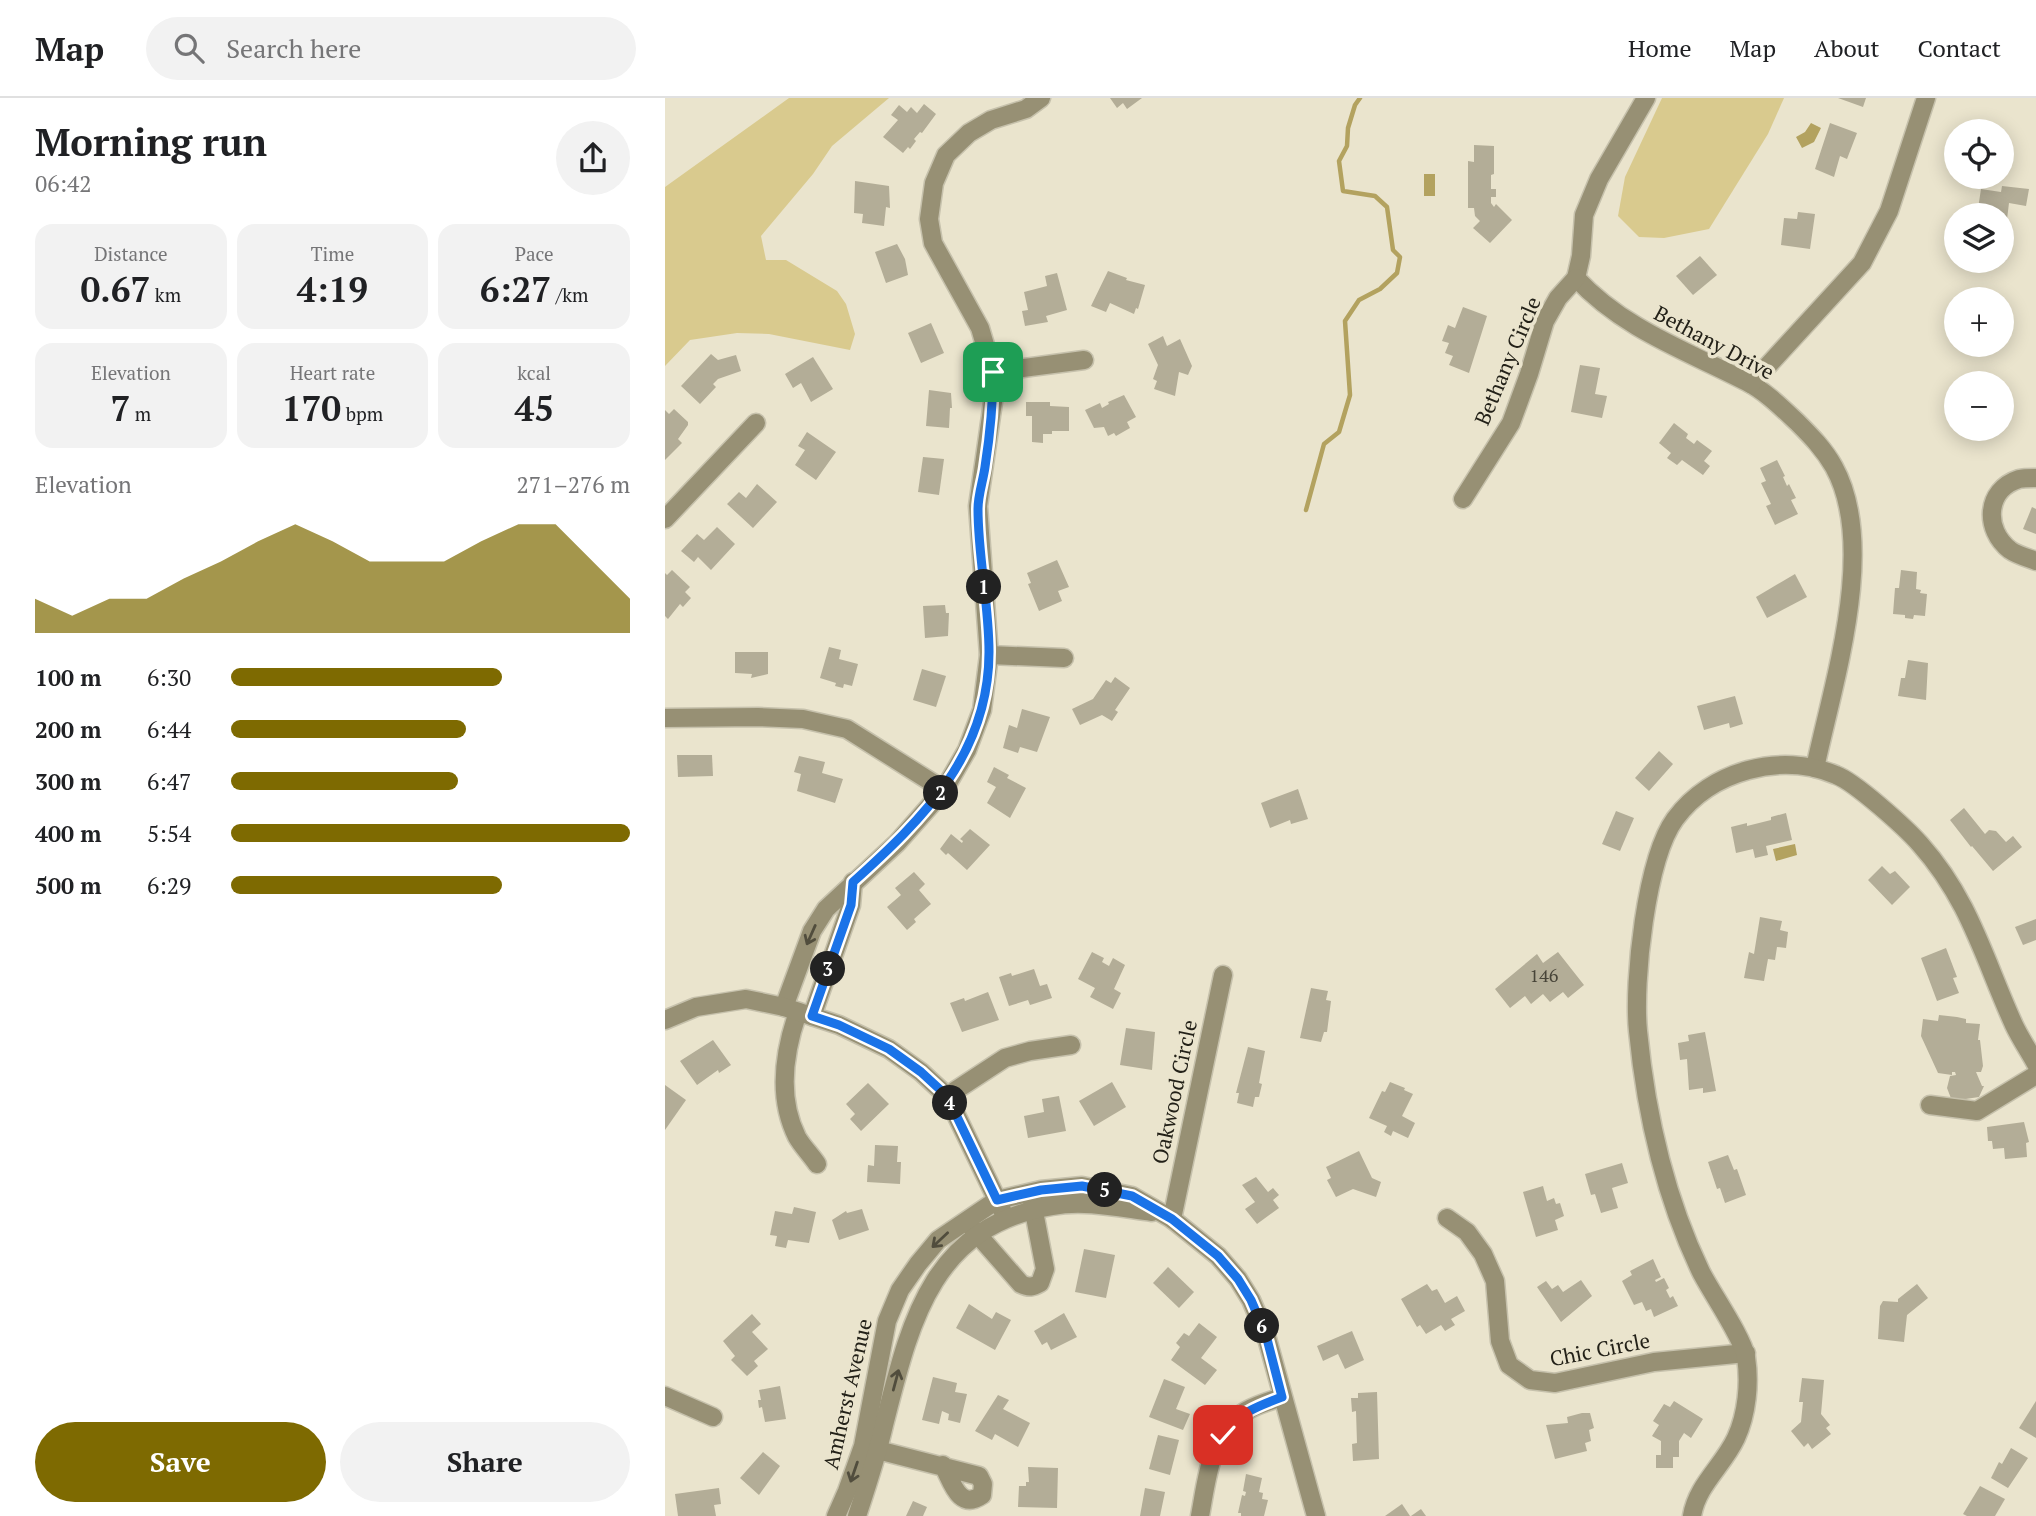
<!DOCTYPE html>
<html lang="en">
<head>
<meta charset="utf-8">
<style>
  :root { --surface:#fff; --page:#f2f2f2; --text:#202124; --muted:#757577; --line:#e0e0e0; --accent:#7e6a01 }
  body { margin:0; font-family:"PT Serif",serif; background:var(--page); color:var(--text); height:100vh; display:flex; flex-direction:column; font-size:26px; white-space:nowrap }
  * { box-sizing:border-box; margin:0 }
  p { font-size:23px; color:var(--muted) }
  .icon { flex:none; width:38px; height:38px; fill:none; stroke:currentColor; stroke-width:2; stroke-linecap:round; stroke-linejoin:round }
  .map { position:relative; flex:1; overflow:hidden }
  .sheet { display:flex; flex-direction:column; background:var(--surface); width:665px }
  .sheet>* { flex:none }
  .fabs { position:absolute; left:1279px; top:21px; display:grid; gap:14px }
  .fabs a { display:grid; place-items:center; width:70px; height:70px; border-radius:50%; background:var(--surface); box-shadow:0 4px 18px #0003; font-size:35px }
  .pin { position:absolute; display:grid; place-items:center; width:60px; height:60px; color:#fff; margin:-30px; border-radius:14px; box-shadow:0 4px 10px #0006 }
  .km { position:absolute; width:35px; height:35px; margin:-18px; border-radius:50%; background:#222; color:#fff; font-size:19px; line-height:35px; text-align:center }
  .round { display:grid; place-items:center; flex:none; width:74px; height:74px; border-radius:37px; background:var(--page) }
  .summary { display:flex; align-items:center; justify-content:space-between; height:119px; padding:0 35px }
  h1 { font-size:38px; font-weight:600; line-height:52px }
  .stats { display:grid; grid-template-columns:repeat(3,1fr); gap:10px; height:119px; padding:7px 35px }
  .stats div { display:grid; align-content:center; border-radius:18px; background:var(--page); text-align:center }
  .stats b { font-size:35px; font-weight:600 }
  .stats small { font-size:19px; font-weight:400 }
  .stats p { font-size:19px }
  .chart { height:196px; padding:14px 35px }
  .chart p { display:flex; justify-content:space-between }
  .chart svg { width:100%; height:126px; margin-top:7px; fill:var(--accent); opacity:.7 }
  .action { display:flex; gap:14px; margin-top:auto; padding:14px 35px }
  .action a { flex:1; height:80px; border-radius:42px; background:var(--accent); color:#fff; font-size:28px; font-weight:600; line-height:80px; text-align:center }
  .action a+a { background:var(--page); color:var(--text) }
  ul { padding:0 35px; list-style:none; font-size:23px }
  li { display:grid; grid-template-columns:112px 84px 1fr; align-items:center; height:52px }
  li i { height:18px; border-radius:9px; background:var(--accent) }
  header { display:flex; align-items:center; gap:42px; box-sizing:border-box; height:98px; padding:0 35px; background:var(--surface); border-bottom:2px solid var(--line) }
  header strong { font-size:33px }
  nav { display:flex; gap:38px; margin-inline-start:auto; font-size:24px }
  .search { width:490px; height:63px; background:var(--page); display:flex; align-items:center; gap:18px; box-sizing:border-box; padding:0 24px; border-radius:38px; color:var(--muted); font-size:26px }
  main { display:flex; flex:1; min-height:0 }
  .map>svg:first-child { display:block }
</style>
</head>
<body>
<header>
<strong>Map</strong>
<div class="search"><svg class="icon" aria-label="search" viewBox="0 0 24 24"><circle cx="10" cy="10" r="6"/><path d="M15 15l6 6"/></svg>Search here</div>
<nav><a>Home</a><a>Map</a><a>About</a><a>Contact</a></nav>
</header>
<main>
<section class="sheet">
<div class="summary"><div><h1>Morning run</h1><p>06:42</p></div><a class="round"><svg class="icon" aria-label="share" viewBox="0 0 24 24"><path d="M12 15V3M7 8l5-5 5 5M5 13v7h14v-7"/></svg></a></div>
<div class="stats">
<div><p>Distance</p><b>0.67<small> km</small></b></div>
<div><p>Time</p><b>4:19</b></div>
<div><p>Pace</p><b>6:27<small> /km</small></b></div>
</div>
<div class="stats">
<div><p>Elevation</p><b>7<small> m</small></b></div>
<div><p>Heart rate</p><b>170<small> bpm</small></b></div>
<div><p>kcal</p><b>45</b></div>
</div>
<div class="chart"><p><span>Elevation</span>271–276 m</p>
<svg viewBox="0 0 160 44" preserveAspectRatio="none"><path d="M0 44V32L10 38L20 32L30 32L40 25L50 19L60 12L70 6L80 12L90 19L100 19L110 19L120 12L130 6L140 6L150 19L160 32V44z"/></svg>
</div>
<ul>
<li><b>100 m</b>6:30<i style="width:68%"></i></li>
<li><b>200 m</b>6:44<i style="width:59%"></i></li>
<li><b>300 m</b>6:47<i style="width:57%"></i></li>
<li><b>400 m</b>5:54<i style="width:100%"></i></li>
<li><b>500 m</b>6:29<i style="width:68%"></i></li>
</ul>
<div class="action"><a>Save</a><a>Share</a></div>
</section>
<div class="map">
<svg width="1371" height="1418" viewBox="0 0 1371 1418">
  <rect width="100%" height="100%" fill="#eae4cd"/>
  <g fill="#d9ca8e">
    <polygon points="124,0 224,0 167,48 148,76 96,138 101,162 121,162 172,193 181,206 190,236 185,252 104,236 72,235 25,242 0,268 0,89"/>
    <polygon points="997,0 1119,0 1103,36 1044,131 999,140 974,139 953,118 960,79"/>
  </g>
  <g fill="#b3a25f">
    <polygon points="1146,25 1156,30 1149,44 1137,50 1131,39 1140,34"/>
    <rect x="759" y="76" width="11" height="22"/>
    <polygon points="1130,746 1132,757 1111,763 1108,751"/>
  </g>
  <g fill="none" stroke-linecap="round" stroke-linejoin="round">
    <polyline stroke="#b3a25f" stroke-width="4.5" points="641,412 659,346 674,334 685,297 680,223 694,202 715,191 732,175 735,159 728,152 722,109 710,98 678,93 674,63 682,48 683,30 690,7 695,0"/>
  </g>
  <g fill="#b3ad97">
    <polygon points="445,0 477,0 462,11 458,5 452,10"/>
    <polygon points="1173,0 1201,0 1198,9"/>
    <polygon points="259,6 271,16 257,35 255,34 249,41 251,43 245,51 243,49 238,55 218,39 233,22 226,17 234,7 242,14 246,9 252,15"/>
    <polygon points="1165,25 1192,35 1182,61 1175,58 1169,79 1150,71"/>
    <polygon points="809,47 829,48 829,76 826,77 826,91 831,91 831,99 826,99 826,105 829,109 831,106 847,122 825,145 808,130 815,123 810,118 809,110 803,110 803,63 809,64"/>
    <polygon points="190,83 224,88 225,110 221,109 219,128 197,125 198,116 189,115"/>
    <polygon points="1337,88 1364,91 1361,108 1344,105 1340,137 1344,138 1341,163 1337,162 1337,117 1312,117 1316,91 1336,94"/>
    <polygon points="1133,114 1150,116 1145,151 1116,147 1119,120 1132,121"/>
    <polygon points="232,146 240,161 243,177 221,185 210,154"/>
    <polygon points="1035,158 1052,177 1028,197 1011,178"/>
    <polygon points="443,173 462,180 461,182 480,187 473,211 471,210 469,216 445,205 441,214 426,208"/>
    <polygon points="392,175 402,212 381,218 383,224 360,228 357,213 363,212 359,194 382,188 380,178"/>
    <polygon points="798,209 822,218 804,275 784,267 788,258 780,255 784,245 777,243 783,227 790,230"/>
    <polygon points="266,225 279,255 256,265 243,235"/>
    <polygon points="498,238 502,248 515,241 527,268 523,277 514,274 510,298 489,291 492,283 488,281 493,267 483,246"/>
    <polygon points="46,256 53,262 71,257 76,273 53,281 48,286 51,289 35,306 16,288"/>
    <polygon points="148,259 168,291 146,304 136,285 128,290 120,276"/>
    <polygon points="915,267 935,270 930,296 942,298 937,320 906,314"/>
    <polygon points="264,292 286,295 287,310 285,310 284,330 261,328"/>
    <polygon points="459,297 471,319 462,324 465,330 451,338 449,335 443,338 439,329 429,330 420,312 435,305 437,310 444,306 443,304"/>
    <polygon points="361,304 385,304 385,308 404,309 404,333 387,333 387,336 378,336 378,345 367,344 367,318 361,318"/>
    <polygon points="9,311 23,324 23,327 13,341 17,345 0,362 0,312 4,316"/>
    <polygon points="1009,325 1023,336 1021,340 1029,346 1032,342 1047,353 1039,363 1045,368 1038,377 1017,362 1012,367 1002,360 1006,355 994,345"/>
    <polygon points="142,334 171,354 151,382 130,367 140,352 133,348"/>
    <polygon points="258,359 279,361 274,397 253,394"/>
    <polygon points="1112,362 1120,378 1118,379 1122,388 1124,386 1131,400 1126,402 1133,416 1110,427 1101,408 1106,406 1096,385 1101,383 1095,370"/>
    <polygon points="92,386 112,404 88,430 62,406 74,394 81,400"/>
    <polygon points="1367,409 1371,411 1371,436 1358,431"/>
    <polygon points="52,429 70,446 46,472 33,459 29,464 16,453 32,436 39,442"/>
    <polygon points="392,462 404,489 393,493 397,503 374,513 363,486 366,485 362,475"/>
    <polygon points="7,472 25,489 20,494 26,500 18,509 15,506 3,521 0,518 0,475 2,477"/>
    <polygon points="1236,472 1252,474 1251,491 1256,492 1255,495 1262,496 1260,518 1249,517 1248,521 1240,520 1240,517 1228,516 1230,490 1234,490"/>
    <polygon points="1130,476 1142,499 1102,520 1091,499"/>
    <polygon points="280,507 281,515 284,515 283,538 260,540 258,508"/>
    <polygon points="164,549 176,552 174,561 193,566 187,588 179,586 178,590 170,588 171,585 155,580"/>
    <polygon points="70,554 103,554 103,576 86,580 87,576 70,575"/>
    <polygon points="1243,562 1263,565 1261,602 1233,598 1236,580 1240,580"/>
    <polygon points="257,571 281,578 271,609 248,602"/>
    <polygon points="450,579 465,590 450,612 453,614 447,623 437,617 415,627 407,611 428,601 441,582 446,585"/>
    <polygon points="1070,598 1078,626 1065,630 1064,625 1039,632 1032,608"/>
    <polygon points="357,611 385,619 372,654 355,649 353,655 338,650 344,627 352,630"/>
    <polygon points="994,653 1008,666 984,693 970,680"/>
    <polygon points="12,657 47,657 48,678 13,679"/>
    <polygon points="134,658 160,664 157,675 178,681 170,705 132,693 136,676 129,674"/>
    <polygon points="329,669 344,677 342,680 361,690 345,720 322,705 331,689 322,684"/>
    <polygon points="633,691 643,721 626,726 625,722 605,730 596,705"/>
    <polygon points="1299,710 1320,736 1324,732 1331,733 1341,744 1348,738 1357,749 1328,773 1307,748 1306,749 1285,722"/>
    <polygon points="951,713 969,720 955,753 937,746"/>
    <polygon points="1121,715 1127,742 1101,748 1103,757 1090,760 1088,751 1071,755 1066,729 1082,725 1082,728 1106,722 1106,719"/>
    <polygon points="305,731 325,747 302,772 283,755 281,757 275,751 286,736 297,745 298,743 295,741"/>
    <polygon points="1217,768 1225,776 1230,773 1245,789 1227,807 1203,782"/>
    <polygon points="249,774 260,786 254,792 266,806 249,821 251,824 242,832 222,809 236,797 230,790"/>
    <polygon points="1095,819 1117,823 1115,832 1123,834 1121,850 1112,849 1110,862 1103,861 1099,883 1079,880 1084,854 1089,856"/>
    <polygon points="1371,821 1371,842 1358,847 1350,829"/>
    <polygon points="1281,850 1292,879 1288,880 1294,895 1272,903 1256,860"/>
    <polygon points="427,854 439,860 437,864 444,868 448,860 460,867 449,891 456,895 448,911 425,899 430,890 413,881"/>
    <polygon points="893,854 919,887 903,900 898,894 885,904 878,896 866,906 860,898 845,910 830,891 872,856 878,865"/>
    <polygon points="369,871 375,888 382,886 387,900 365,907 363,902 344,908 334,879 346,875 347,878"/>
    <polygon points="646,890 663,893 661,902 666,903 662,934 659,934 656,944 635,940"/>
    <polygon points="323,894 334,922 297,934 285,905 299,900 300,903"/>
    <polygon points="1274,917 1292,919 1301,921 1301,925 1315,926 1313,942 1315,942 1318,968 1316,974 1311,974 1317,988 1319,988 1314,999 1287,1003 1282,990 1285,978 1291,977 1290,974 1287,974 1287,977 1273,975 1256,938 1258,921 1273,923"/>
    <polygon points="461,930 490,934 487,972 455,967"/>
    <polygon points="1040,934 1051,993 1038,995 1038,990 1024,992 1022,961 1015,962 1013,945 1024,943 1023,937"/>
    <polygon points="48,942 66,967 54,975 53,972 32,987 15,963"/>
    <polygon points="583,949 600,953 594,985 597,986 594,999 590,999 588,1009 572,1005 574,995 571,995"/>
    <polygon points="447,984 461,1009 429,1028 414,1003"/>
    <polygon points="725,984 740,990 739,992 748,996 737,1018 750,1025 743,1040 728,1033 726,1038 719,1034 722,1028 704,1020 717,993 720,994"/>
    <polygon points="203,985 224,1006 196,1033 185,1021 190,1016 181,1006"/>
    <polygon points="0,987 21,1002 0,1032"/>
    <polygon points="394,998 401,1033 363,1040 359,1018 379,1014 377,1001"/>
    <polygon points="1359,1024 1364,1044 1361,1045 1362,1059 1340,1061 1339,1050 1328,1051 1327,1043 1323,1043 1322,1029"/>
    <polygon points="210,1047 233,1048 232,1064 236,1064 235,1086 202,1084 203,1067 209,1068"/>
    <polygon points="694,1053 707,1080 716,1084 711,1099 688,1091 671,1099 662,1082 666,1080 661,1069"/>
    <polygon points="1063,1057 1069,1072 1072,1071 1081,1097 1060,1105 1055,1090 1052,1091 1043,1064"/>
    <polygon points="957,1065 963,1085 947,1090 953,1110 936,1115 930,1096 926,1097 920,1076"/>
    <polygon points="591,1079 603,1094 608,1090 614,1097 608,1102 614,1110 592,1126 580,1111 590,1104 577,1087"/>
    <polygon points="878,1088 882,1103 889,1100 891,1106 895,1105 899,1118 890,1122 893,1132 871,1139 858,1094"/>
    <polygon points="129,1109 151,1114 144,1145 123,1142 121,1150 110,1148 112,1138 105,1137 110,1113 127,1116"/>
    <polygon points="197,1111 204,1132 174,1142 167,1122 181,1113 182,1115"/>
    <polygon points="419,1151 450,1157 441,1200 410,1194"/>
    <polygon points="988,1161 996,1179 990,1182 991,1184 999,1180 1004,1190 1001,1192 1005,1200 1008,1198 1013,1208 989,1219 986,1211 981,1213 977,1204 969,1207 957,1183 967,1177 965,1173"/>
    <polygon points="503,1169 529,1194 514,1210 488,1185"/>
    <polygon points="916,1182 927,1198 896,1224 872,1189 881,1183 887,1191 893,1187 898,1194"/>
    <polygon points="762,1186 767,1193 772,1191 780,1205 792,1198 800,1213 786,1221 790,1227 780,1233 776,1227 761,1236 755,1227 752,1229 736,1201"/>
    <polygon points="1252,1186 1263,1200 1242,1217 1239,1244 1213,1241 1215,1208 1218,1203 1233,1204 1233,1201"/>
    <polygon points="304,1206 327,1221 331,1214 346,1222 330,1252 291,1230"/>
    <polygon points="399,1215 412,1239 386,1252 382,1244 377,1247 369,1233"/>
    <polygon points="87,1216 96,1226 87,1234 103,1251 89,1263 93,1268 82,1278 66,1262 70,1258 58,1243"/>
    <polygon points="534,1225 552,1239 536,1260 552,1272 540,1287 506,1262 515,1249 511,1245 519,1235 524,1238"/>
    <polygon points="687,1233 699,1262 680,1271 673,1256 658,1263 652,1248"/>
    <polygon points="268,1279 292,1285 290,1294 302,1296 295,1325 283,1322 284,1316 277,1313 274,1326 257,1322"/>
    <polygon points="1137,1280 1159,1282 1156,1316 1165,1327 1161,1330 1166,1336 1147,1351 1143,1345 1139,1349 1126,1333 1136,1324 1138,1304 1134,1304"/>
    <polygon points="499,1281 520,1289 511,1311 525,1316 518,1332 484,1319"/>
    <polygon points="115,1288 121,1321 100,1324 97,1309 94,1310 93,1302 96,1302 94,1292"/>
    <polygon points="712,1294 714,1361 688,1363 687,1346 692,1345 691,1313 687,1314 686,1300 693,1300 693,1295"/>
    <polygon points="333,1297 344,1302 338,1311 365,1325 353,1349 330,1336 327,1342 310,1333"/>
    <polygon points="1009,1303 1038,1321 1026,1340 1019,1335 1014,1343 1014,1359 1008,1359 1008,1370 991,1370 991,1357 996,1357 996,1343 987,1338 994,1327 988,1323 999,1306 1005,1309"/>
    <polygon points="1371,1303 1371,1340 1354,1330"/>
    <polygon points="917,1315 925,1315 929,1330 924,1332 926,1343 920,1345 922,1353 890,1361 881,1327 903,1325 902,1319"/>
    <polygon points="493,1337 514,1342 505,1377 484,1371"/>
    <polygon points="1346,1350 1363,1360 1343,1390 1326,1380 1334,1364 1337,1366"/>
    <polygon points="98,1354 115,1368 94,1397 75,1380"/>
    <polygon points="363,1369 393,1370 392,1410 353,1409 354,1388 361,1388 361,1384 364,1384"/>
    <polygon points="581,1376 597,1380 594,1394 598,1395 597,1401 603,1402 599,1418 576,1418 576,1415 573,1415 577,1397 580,1398 581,1394 578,1393"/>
    <polygon points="1315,1388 1340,1401 1330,1418 1302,1418 1298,1416"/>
    <polygon points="54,1390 56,1406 49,1407 51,1418 13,1418 10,1396"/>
    <polygon points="480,1390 500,1394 495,1418 475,1418"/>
    <polygon points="248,1403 262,1409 258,1418 241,1418"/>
    <polygon points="737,1406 745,1418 720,1418"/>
    <polygon points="756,1411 761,1418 746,1418"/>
  </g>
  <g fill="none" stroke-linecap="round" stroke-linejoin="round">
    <g stroke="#c6c1ac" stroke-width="21">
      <g id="minor">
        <path d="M981 0 934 81 919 117 916 158 911 180C958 231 1022 253 1082 284 1100 293 1117 310 1132 324 1146 338 1159 351 1169 369 1213 449 1168 585 1150 670"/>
        <polyline points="328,274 419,262"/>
        <polyline points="1086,286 1197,165 1224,113 1261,0"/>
        <path d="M1371 380C1366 380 1359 380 1354 381 1320 392 1319 432 1345 452 1352 457 1363 460 1371 463"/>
        <polyline points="798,401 846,325 864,276 880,223 893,200 911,180"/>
        <polyline points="0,421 91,325"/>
        <polyline points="324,557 399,560"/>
        <polyline points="0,620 93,619 138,621 182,631 279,692"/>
        <polyline points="119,909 147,833 161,811 232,745 279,692 302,652 317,612 324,557 313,408 328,304 328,274 315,230 268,145 264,121 269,85 281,57 304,35 326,22 361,11 376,0"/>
        <path d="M133 914C119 954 112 999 132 1039 137 1048 146 1057 152 1066"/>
        <polyline points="147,918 186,807 188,784"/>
        <polyline points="0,922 31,909 81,901 119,909 174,927 224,951 256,974 282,998 337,1112"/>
        <polyline points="282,998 340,960 365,953 406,947"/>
        <polyline points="1265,1007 1312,1013 1371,977"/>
        <polyline points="782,1120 802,1134 818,1156 830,1183 835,1243 844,1267 865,1282 890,1285 989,1264 1081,1255"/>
        <polyline points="507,1121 558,877"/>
        <path d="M307 1130 356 1186C364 1190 368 1189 375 1185L380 1171 367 1103"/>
        <polyline points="0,1298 48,1319"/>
        <path d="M201 1349 314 1378 318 1386 317 1397C294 1413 287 1384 278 1367"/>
        <polyline points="171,1418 182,1393 198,1348 222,1223 235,1192 253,1166 273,1142 332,1102 376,1092 417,1088 467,1098 507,1121 553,1158 573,1181 586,1202 601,1237 651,1418"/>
        <path d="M192 1418C202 1388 212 1358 219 1327 245 1225 266 1128 387 1108 420 1102 455 1110 487 1114"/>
        <path d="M535 1418C542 1381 545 1335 581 1313 591 1307 605 1303 617 1299"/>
        <path d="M1027 1418C1032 1387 1058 1368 1071 1340 1082 1316 1085 1285 1081 1259 1078 1240 1046 1194 1036 1174 1000 1099 981 1016 973 933 968 884 981 761 1010 721 1046 672 1116 654 1171 677 1190 684 1241 730 1255 746 1305 802 1319 861 1349 927 1355 940 1364 953 1371 966"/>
      </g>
    </g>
    <use href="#minor" stroke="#979074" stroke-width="18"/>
  </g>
  <defs><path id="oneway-shaft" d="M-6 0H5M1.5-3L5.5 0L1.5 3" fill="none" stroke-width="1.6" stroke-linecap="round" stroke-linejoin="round" transform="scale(1.75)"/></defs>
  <g stroke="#514d3d">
    <use href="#oneway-shaft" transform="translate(146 837) rotate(114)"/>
    <use href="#oneway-shaft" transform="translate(275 1142) rotate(137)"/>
    <use href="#oneway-shaft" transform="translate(231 1282) rotate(-75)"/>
    <use href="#oneway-shaft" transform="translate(189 1374) rotate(109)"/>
  </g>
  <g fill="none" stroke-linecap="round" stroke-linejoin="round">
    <g stroke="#fff" stroke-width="14">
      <path id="route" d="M328 274C328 306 325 337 320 369 318 383 313 397 313 411 313 459 324 506 324 554 324 656 258 721 188 784L186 807 147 918 174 927 224 951 256 974 282 998 332 1102 376 1092 417 1088 467 1098 507 1121 553 1158 573 1181 586 1202 601 1237 617 1299C593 1308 573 1315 558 1337"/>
    </g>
    <use href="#route" stroke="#1a73e8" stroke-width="9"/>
  </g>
  <g text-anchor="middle" stroke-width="7" stroke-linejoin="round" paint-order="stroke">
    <g font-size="18" fill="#474438">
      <text x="879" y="884">146</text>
    </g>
    <g font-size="21" fill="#232118" stroke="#eae4cd">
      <text transform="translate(1049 245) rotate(28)" y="7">Bethany Drive</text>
      <text transform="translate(843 263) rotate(-67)" y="7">Bethany Circle</text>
      <text transform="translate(510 994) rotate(-78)" y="7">Oakwood Circle</text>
      <text transform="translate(935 1252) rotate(-11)" y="7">Chic Circle</text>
      <text transform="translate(183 1296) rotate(-77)" y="7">Amherst Avenue</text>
    </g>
  </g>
</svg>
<div class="fabs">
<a><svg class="icon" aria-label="locate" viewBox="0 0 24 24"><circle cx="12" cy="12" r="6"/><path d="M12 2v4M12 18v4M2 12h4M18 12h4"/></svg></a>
<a><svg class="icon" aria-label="layers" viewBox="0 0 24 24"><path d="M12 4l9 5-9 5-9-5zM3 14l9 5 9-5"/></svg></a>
<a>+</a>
<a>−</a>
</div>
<div class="pin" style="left:328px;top:274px;background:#1e9e55"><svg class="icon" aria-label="arrive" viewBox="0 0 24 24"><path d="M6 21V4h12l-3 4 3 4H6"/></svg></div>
<div class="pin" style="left:558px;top:1337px;background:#d93025"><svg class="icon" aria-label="check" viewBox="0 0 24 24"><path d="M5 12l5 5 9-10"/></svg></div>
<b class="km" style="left:319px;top:489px">1</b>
<b class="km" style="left:276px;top:695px">2</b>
<b class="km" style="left:163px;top:871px">3</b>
<b class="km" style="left:285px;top:1005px">4</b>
<b class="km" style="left:440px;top:1092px">5</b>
<b class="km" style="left:597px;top:1228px">6</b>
</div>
</main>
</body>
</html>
